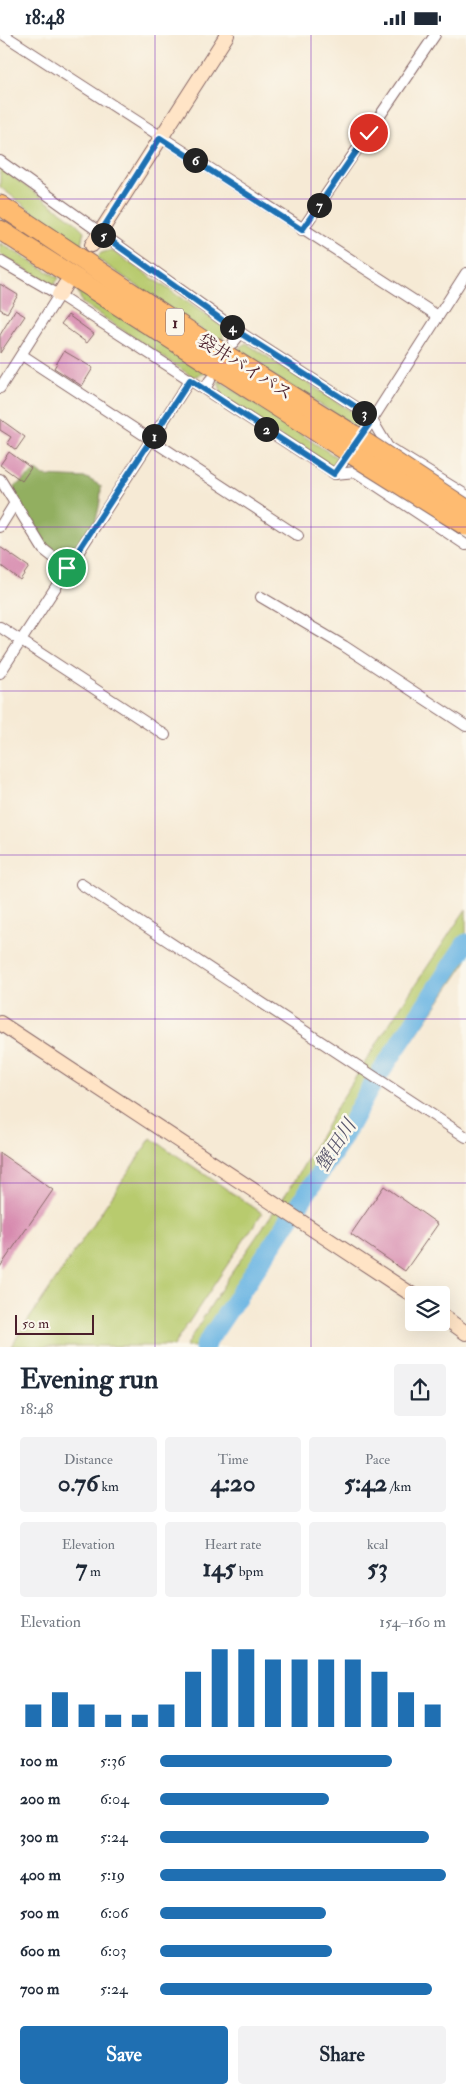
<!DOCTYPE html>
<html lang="en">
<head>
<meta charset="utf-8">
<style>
  :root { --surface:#fff; --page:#f2f2f3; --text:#1f2937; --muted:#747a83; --accent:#1f6fb2 }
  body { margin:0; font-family:"IM FELL Double Pica","Noto Serif JP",serif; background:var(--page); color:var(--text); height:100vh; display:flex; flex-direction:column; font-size:19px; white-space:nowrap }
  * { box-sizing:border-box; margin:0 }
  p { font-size:16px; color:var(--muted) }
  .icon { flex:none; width:28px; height:28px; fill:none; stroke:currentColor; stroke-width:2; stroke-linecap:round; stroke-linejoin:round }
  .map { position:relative; height:1312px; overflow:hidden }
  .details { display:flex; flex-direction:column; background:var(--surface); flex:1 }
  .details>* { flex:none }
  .controls { position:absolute; left:405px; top:1251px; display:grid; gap:10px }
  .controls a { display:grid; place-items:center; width:45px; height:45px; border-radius:5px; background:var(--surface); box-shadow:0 5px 20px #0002; font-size:25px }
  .scale { position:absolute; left:15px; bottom:12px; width:79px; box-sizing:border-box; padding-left:5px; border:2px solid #4a1f2b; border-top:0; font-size:14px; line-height:18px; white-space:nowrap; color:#4a1f2b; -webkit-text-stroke:4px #fbf7ec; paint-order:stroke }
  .pin { position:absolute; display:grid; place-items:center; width:42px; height:42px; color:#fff; margin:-21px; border:2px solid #fff; border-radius:50%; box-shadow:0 1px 5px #0007 }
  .km { position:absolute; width:25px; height:25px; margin:-12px; border-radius:50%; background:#222; color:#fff; font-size:14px; line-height:25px; text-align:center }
  .round { display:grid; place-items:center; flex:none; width:52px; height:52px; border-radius:5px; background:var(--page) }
  .overview { display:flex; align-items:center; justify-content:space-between; height:85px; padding:0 20px }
  h1 { font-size:28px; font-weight:700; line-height:38px }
  .metrics { display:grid; grid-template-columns:repeat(3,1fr); gap:8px; height:85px; padding:5px 20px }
  .metrics div { display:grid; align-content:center; border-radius:5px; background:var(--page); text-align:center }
  .metrics b { font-size:25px; font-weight:700 }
  .metrics small { font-size:14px; font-weight:400 }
  .metrics p { font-size:14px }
  .chart { height:140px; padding:10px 20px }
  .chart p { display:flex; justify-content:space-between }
  .chart svg { width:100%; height:90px; margin-top:5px; stroke:var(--accent); stroke-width:6 }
  .cta { display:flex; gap:10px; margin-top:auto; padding:10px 20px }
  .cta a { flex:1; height:58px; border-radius:5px; background:var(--accent); color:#fff; font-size:20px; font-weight:700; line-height:58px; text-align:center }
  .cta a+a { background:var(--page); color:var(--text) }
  ul { padding:0 20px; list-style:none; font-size:16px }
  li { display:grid; grid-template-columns:80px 60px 1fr; align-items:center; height:38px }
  li i { height:12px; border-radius:6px; background:var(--accent) }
  .status { display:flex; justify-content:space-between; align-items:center; height:35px; padding:0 25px; background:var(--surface); direction:ltr }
  .status svg { height:14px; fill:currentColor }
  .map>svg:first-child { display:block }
</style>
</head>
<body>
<div class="status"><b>18:48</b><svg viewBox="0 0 49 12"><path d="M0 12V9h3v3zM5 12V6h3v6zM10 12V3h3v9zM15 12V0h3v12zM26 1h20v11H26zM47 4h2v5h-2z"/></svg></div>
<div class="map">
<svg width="466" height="1312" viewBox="0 0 466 1312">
  <rect width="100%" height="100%" fill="#fbf7ec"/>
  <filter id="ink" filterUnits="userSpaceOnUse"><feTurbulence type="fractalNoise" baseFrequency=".02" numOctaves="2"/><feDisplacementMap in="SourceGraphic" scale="10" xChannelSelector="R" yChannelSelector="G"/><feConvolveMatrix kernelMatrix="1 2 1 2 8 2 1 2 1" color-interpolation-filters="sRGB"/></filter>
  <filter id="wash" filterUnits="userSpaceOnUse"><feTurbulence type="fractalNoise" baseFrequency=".0096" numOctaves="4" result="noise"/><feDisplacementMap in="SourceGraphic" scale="20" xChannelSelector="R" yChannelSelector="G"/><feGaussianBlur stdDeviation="1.12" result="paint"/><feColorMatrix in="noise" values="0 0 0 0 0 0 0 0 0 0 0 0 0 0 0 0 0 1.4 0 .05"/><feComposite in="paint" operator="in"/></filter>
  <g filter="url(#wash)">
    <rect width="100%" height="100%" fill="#f6ead5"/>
    <g fill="#b8cb6e" stroke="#81754c">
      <polygon points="0,133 73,185 84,196 80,213 0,152"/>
      <polygon points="0,208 59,243 53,251 0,219"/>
      <polygon points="111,215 222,291 224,310 96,223 101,218"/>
      <polygon points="77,253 206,338 193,342 82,268"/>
      <polygon points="246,308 360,382 358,393 235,317"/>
      <polygon points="218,345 342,426 331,437 222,360"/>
      <polygon points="466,874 466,927 369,1069 213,1311 185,1312 228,1243 294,1147 338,1070 393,983"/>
      <polygon points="151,1103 262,1178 173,1311 11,1311"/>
    </g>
    <path fill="#92af61" stroke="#6e6746" d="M37 435 44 441 87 443 101 451C101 474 93 508 69 519 65 521 59 522 54 523L18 469 14 452Z"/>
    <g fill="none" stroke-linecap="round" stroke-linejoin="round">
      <polyline stroke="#6bb5e3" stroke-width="19" points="204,1312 340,1108 369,1055 466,908"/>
    </g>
    <g id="blocks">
      <g fill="#d78aaf">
        <polygon points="0,249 18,260 7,278 0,274"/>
        <polygon points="15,275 25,281 0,318 0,300"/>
        <polygon points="68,280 94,299 87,308 61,289"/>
        <polygon points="64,316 93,333 82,351 54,333"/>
        <polygon points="0,384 25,402 16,415 7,408 11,402 0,395"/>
        <polygon points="9,417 31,433 22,446 0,430"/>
        <polygon points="0,512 29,532 20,545 0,530"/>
        <polygon points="0,1118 53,1155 0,1232"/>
        <polygon points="384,1151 438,1189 405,1236 351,1199"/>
      </g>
    </g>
  </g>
  <g filter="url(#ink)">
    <use href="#blocks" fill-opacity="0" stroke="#866666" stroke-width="1"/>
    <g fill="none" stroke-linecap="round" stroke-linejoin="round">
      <g stroke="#866666" stroke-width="12">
        <g id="street">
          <polyline points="4,0 438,281"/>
          <polyline points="0,126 241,298 356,372 372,385 388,412 466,460"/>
          <polyline points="302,195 435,0"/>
          <polyline points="0,226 59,260 335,439 356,437 466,510"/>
          <polyline points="233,308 241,298"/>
          <polyline points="22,320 298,501"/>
          <polyline points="0,353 59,260"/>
          <polyline points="205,354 210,345"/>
          <polyline points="335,439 372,385 466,238"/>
          <polyline points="0,444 43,514 67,533"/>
          <polyline points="0,492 15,468"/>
          <polyline points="261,562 344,611 466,691"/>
          <polyline points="0,592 165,700"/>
          <polyline points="0,638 190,345"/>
          <polyline points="81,849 466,1102"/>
        </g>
      </g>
      <g stroke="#866666" stroke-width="16">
        <g id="secondary">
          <polyline points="92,210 227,0"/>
          <polyline points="59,260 65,250"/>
          <polyline points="0,988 414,1261"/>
          <polyline points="441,1280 466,1298"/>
        </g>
      </g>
      <g stroke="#866666" stroke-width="21">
        <g id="highway">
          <polyline points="0,170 207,308 354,400"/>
          <polyline points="0,195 345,415"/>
        </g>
      </g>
      <use href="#street" stroke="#fff" stroke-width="10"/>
      <use href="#secondary" stroke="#ffe4c6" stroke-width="14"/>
      <use href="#highway" stroke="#febb71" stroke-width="19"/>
      <g stroke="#866666" stroke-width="21" stroke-linecap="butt">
        <g id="highway-bridge">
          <polyline points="354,400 466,474"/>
          <polyline points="345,415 466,491"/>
        </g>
      </g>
      <use href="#highway-bridge" stroke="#febb71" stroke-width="19"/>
    </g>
  </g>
  <g fill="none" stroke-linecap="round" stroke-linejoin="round" filter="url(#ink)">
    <g stroke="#fff" stroke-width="10">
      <polyline id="route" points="67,533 190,345 334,439 372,385 356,372 240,298 100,198 160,103 302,195 369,98"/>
    </g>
    <use href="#route" stroke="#1f6fb2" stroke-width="6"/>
  </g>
  <path fill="none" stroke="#7b2cbf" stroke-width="1" stroke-opacity="0.55" d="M155 0V1312M311 0V1312M0 164H466M0 328H466M0 492H466M0 656H466M0 820H466M0 984H466M0 1148H466"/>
  <g text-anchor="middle" stroke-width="5" stroke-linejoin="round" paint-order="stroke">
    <rect fill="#fbf7ec" stroke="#7f6065" stroke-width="1" x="166" y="273.5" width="18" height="27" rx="4"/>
    <g font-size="16" font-weight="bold" fill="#4a1f2b">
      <text x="175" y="293">1</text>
    </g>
    <g font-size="18" fill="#4a1f2b" stroke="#fbf7ec">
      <text transform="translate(245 332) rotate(32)" y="6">袋井バイパス</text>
    </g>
    <g font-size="19" font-style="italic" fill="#56546b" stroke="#fbf7ec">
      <text transform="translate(335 1110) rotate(-57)" y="7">蟹田川</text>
    </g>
  </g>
</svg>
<div class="controls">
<a><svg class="icon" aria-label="layers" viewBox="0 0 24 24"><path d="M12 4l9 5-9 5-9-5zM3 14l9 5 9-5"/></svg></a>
</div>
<div class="scale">50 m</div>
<div class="pin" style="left:67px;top:533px;background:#1e9e55"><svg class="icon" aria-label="arrive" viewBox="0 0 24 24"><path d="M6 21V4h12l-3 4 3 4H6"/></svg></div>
<div class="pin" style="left:369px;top:98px;background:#d93025"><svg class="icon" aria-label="check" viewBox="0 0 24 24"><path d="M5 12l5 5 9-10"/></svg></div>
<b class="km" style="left:154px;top:401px">1</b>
<b class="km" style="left:266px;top:394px">2</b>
<b class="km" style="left:364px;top:378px">3</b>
<b class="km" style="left:232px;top:292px">4</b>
<b class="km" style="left:103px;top:200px">5</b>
<b class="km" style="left:195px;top:125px">6</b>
<b class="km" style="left:319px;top:170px">7</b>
</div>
<section class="details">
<div class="overview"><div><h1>Evening run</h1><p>18:48</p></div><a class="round"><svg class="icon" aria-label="share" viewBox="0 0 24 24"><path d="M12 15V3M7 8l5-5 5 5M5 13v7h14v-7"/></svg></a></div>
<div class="metrics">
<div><p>Distance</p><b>0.76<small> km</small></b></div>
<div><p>Time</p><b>4:20</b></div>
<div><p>Pace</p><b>5:42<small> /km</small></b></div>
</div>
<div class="metrics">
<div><p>Elevation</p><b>7<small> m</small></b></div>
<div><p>Heart rate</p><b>145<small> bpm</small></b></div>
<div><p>kcal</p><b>53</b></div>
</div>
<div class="chart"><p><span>Elevation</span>154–160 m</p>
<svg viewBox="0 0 160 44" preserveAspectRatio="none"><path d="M5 44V33M15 44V27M25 44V33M35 44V38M45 44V38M55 44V33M65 44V17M75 44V6M85 44V6M95 44V11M105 44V11M115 44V11M125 44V11M135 44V17M145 44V27M155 44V33"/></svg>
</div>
<ul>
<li><b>100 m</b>5:36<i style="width:81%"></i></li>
<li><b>200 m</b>6:04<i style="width:59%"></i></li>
<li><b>300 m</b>5:24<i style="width:94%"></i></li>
<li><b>400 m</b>5:19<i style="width:100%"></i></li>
<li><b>500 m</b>6:06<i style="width:58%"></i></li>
<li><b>600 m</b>6:03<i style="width:60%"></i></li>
<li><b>700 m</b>5:24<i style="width:95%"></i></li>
</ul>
<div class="cta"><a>Save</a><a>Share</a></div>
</section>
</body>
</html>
